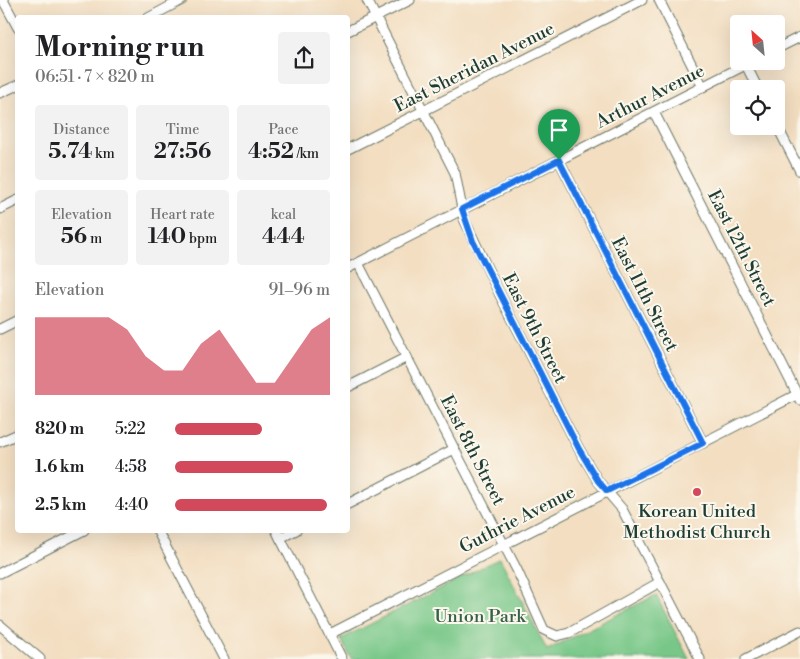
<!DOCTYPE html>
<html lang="en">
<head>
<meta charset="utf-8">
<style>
  :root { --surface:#fff; --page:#f2f2f2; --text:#202124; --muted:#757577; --accent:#d1495b }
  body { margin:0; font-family:"Libre Bodoni",serif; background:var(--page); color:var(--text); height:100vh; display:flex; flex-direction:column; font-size:19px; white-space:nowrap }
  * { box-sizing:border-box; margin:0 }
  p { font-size:16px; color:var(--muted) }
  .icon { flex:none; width:28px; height:28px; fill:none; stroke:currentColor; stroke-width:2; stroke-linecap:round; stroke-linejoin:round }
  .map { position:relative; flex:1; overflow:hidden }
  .sheet { position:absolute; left:15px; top:15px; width:335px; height:518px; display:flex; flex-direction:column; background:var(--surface); border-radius:5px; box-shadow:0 5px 20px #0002 }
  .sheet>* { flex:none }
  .needle { width:32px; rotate:333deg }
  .tools { position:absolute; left:730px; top:15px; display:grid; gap:10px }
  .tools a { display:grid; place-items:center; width:55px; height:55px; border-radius:5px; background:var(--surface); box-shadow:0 5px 20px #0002; font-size:25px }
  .pin { position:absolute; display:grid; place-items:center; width:42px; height:42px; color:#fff; margin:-51px -21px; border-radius:50% 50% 50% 0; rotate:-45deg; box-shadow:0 0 5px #0007 }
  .pin .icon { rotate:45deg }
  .round { display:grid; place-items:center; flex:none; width:52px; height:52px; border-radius:5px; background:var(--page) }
  .head { display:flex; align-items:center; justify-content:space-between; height:85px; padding:0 20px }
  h1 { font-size:28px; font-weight:800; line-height:38px }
  .metrics { display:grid; grid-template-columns:repeat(3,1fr); gap:8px; height:85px; padding:5px 20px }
  .metrics div { display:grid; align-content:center; border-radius:5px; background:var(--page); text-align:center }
  .metrics b { font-size:21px; font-weight:800 }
  .metrics small { font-size:14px; font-weight:400 }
  .metrics p { font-size:14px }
  .chart { height:140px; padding:10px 20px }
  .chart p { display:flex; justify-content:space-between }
  .chart svg { width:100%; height:90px; margin-top:5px; fill:var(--accent); opacity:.7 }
  ul { padding:0 20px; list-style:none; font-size:16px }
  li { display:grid; grid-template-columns:80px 60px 1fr; align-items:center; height:38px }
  li i { height:12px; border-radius:6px; background:var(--accent) }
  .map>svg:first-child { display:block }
</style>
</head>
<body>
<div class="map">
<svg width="800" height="659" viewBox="0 0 800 659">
  <rect width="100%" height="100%" fill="#fbf7ec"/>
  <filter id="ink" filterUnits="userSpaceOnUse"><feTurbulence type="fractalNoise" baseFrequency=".02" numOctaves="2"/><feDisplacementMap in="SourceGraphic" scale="10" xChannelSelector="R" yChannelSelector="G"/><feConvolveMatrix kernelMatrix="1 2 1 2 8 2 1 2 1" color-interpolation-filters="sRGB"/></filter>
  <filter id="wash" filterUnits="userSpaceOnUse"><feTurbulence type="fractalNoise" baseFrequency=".0096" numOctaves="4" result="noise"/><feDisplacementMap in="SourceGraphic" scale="20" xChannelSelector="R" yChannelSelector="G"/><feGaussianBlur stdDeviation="1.12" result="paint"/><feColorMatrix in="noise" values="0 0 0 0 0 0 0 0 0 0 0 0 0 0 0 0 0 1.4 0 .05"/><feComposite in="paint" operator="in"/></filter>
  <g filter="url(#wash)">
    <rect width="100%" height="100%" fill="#f3dec1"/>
    <polygon fill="#78c788" stroke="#4c825e" points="500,558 547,650 656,595 689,659 351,659 341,639"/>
  </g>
  <g filter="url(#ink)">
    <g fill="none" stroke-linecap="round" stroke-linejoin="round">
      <g stroke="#697565" stroke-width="11">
        <g id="minor">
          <polyline points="3,0 18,28"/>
          <polyline points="367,0 455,173 464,219 499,293 579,449 598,481 622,509 700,659"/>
          <polyline points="659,0 703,87"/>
          <polyline points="148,18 182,0"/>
          <polyline points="348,31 410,0"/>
          <polyline points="776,49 800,37"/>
          <polyline points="746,65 758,89"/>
          <polyline points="0,93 18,85"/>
          <polyline points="654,112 800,400"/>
          <polyline points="776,124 800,171"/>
          <polyline points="348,149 642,0"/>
          <polyline points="559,160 703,443"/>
          <polyline points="0,209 18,200"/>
          <polyline points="358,263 517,570 544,630 557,636 569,633 660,582"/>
          <polyline points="348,268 753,61"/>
          <polyline points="0,329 18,320"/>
          <polyline points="348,387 407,357"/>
          <polyline points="0,442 18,434"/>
          <polyline points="348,504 454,449"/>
          <polyline points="157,530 224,659"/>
          <polyline points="276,530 342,659"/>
          <polyline points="280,538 296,530"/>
          <polyline points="0,573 84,530"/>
          <polyline points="0,625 40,659"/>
          <polyline points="330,634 800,393"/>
          <polyline points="746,659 800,631"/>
        </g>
      </g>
      <use href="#minor" stroke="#fff" stroke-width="9"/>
    </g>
  </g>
  <g fill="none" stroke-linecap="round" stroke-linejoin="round" filter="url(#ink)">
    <g stroke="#fff" stroke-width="10">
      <polygon id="route" points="559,160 703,443 607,491 598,481 579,449 473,241 462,209"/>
    </g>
    <use href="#route" stroke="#1a73e8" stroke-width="6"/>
  </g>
  <circle fill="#d1495b" stroke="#fbf7ec" stroke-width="2" cx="697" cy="492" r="5"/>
  <g text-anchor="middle" stroke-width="4" stroke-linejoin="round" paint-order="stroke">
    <g font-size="18" fill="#1f3d34" stroke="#fbf7ec">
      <text transform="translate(474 67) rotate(-27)" y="6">East Sheridan Avenue</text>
      <text transform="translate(650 96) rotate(-27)" y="6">Arthur Avenue</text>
      <text transform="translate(742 248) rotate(63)" y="6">East 12th Street</text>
      <text transform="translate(645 294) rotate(63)" y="6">East 11th Street</text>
      <text transform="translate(535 328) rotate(63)" y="6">East 9th Street</text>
      <text transform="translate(473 450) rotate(63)" y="6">East 8th Street</text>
      <text transform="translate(517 519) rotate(-27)" y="6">Guthrie Avenue</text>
    </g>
    <g font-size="18" fill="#1f3d34" stroke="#fbf7ec">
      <text x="697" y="517">Korean United<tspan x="697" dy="21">Methodist Church</tspan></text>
    </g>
    <g font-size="18" fill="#356049" stroke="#fbf7ec">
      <text x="480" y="622">Union Park</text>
    </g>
  </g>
</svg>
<div class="tools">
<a><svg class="needle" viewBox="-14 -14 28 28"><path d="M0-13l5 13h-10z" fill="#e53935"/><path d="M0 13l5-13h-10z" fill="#757577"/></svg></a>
<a><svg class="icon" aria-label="locate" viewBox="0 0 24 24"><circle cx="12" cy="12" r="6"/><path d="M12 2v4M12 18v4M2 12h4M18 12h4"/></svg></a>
</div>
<div class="pin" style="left:559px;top:160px;background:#1e9e55"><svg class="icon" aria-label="arrive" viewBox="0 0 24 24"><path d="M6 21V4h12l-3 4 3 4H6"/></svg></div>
<section class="sheet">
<div class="head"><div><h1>Morning run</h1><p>06:51 · 7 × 820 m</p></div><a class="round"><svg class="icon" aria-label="share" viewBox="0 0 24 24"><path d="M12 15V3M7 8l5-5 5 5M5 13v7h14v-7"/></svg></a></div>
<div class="metrics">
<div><p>Distance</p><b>5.74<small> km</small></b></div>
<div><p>Time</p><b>27:56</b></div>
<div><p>Pace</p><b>4:52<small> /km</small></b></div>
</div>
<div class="metrics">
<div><p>Elevation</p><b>56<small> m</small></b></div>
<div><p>Heart rate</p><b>140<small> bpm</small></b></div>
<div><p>kcal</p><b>444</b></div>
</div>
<div class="chart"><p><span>Elevation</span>91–96 m</p>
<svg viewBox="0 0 160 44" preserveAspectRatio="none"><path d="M0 44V6L10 6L20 6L30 6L40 6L50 12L60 25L70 32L80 32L90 19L100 12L110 25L120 38L130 38L140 25L150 12L160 6V44z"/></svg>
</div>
<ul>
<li><b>820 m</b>5:22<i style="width:56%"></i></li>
<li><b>1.6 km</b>4:58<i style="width:76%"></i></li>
<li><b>2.5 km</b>4:40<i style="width:98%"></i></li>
</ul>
</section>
</div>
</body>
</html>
